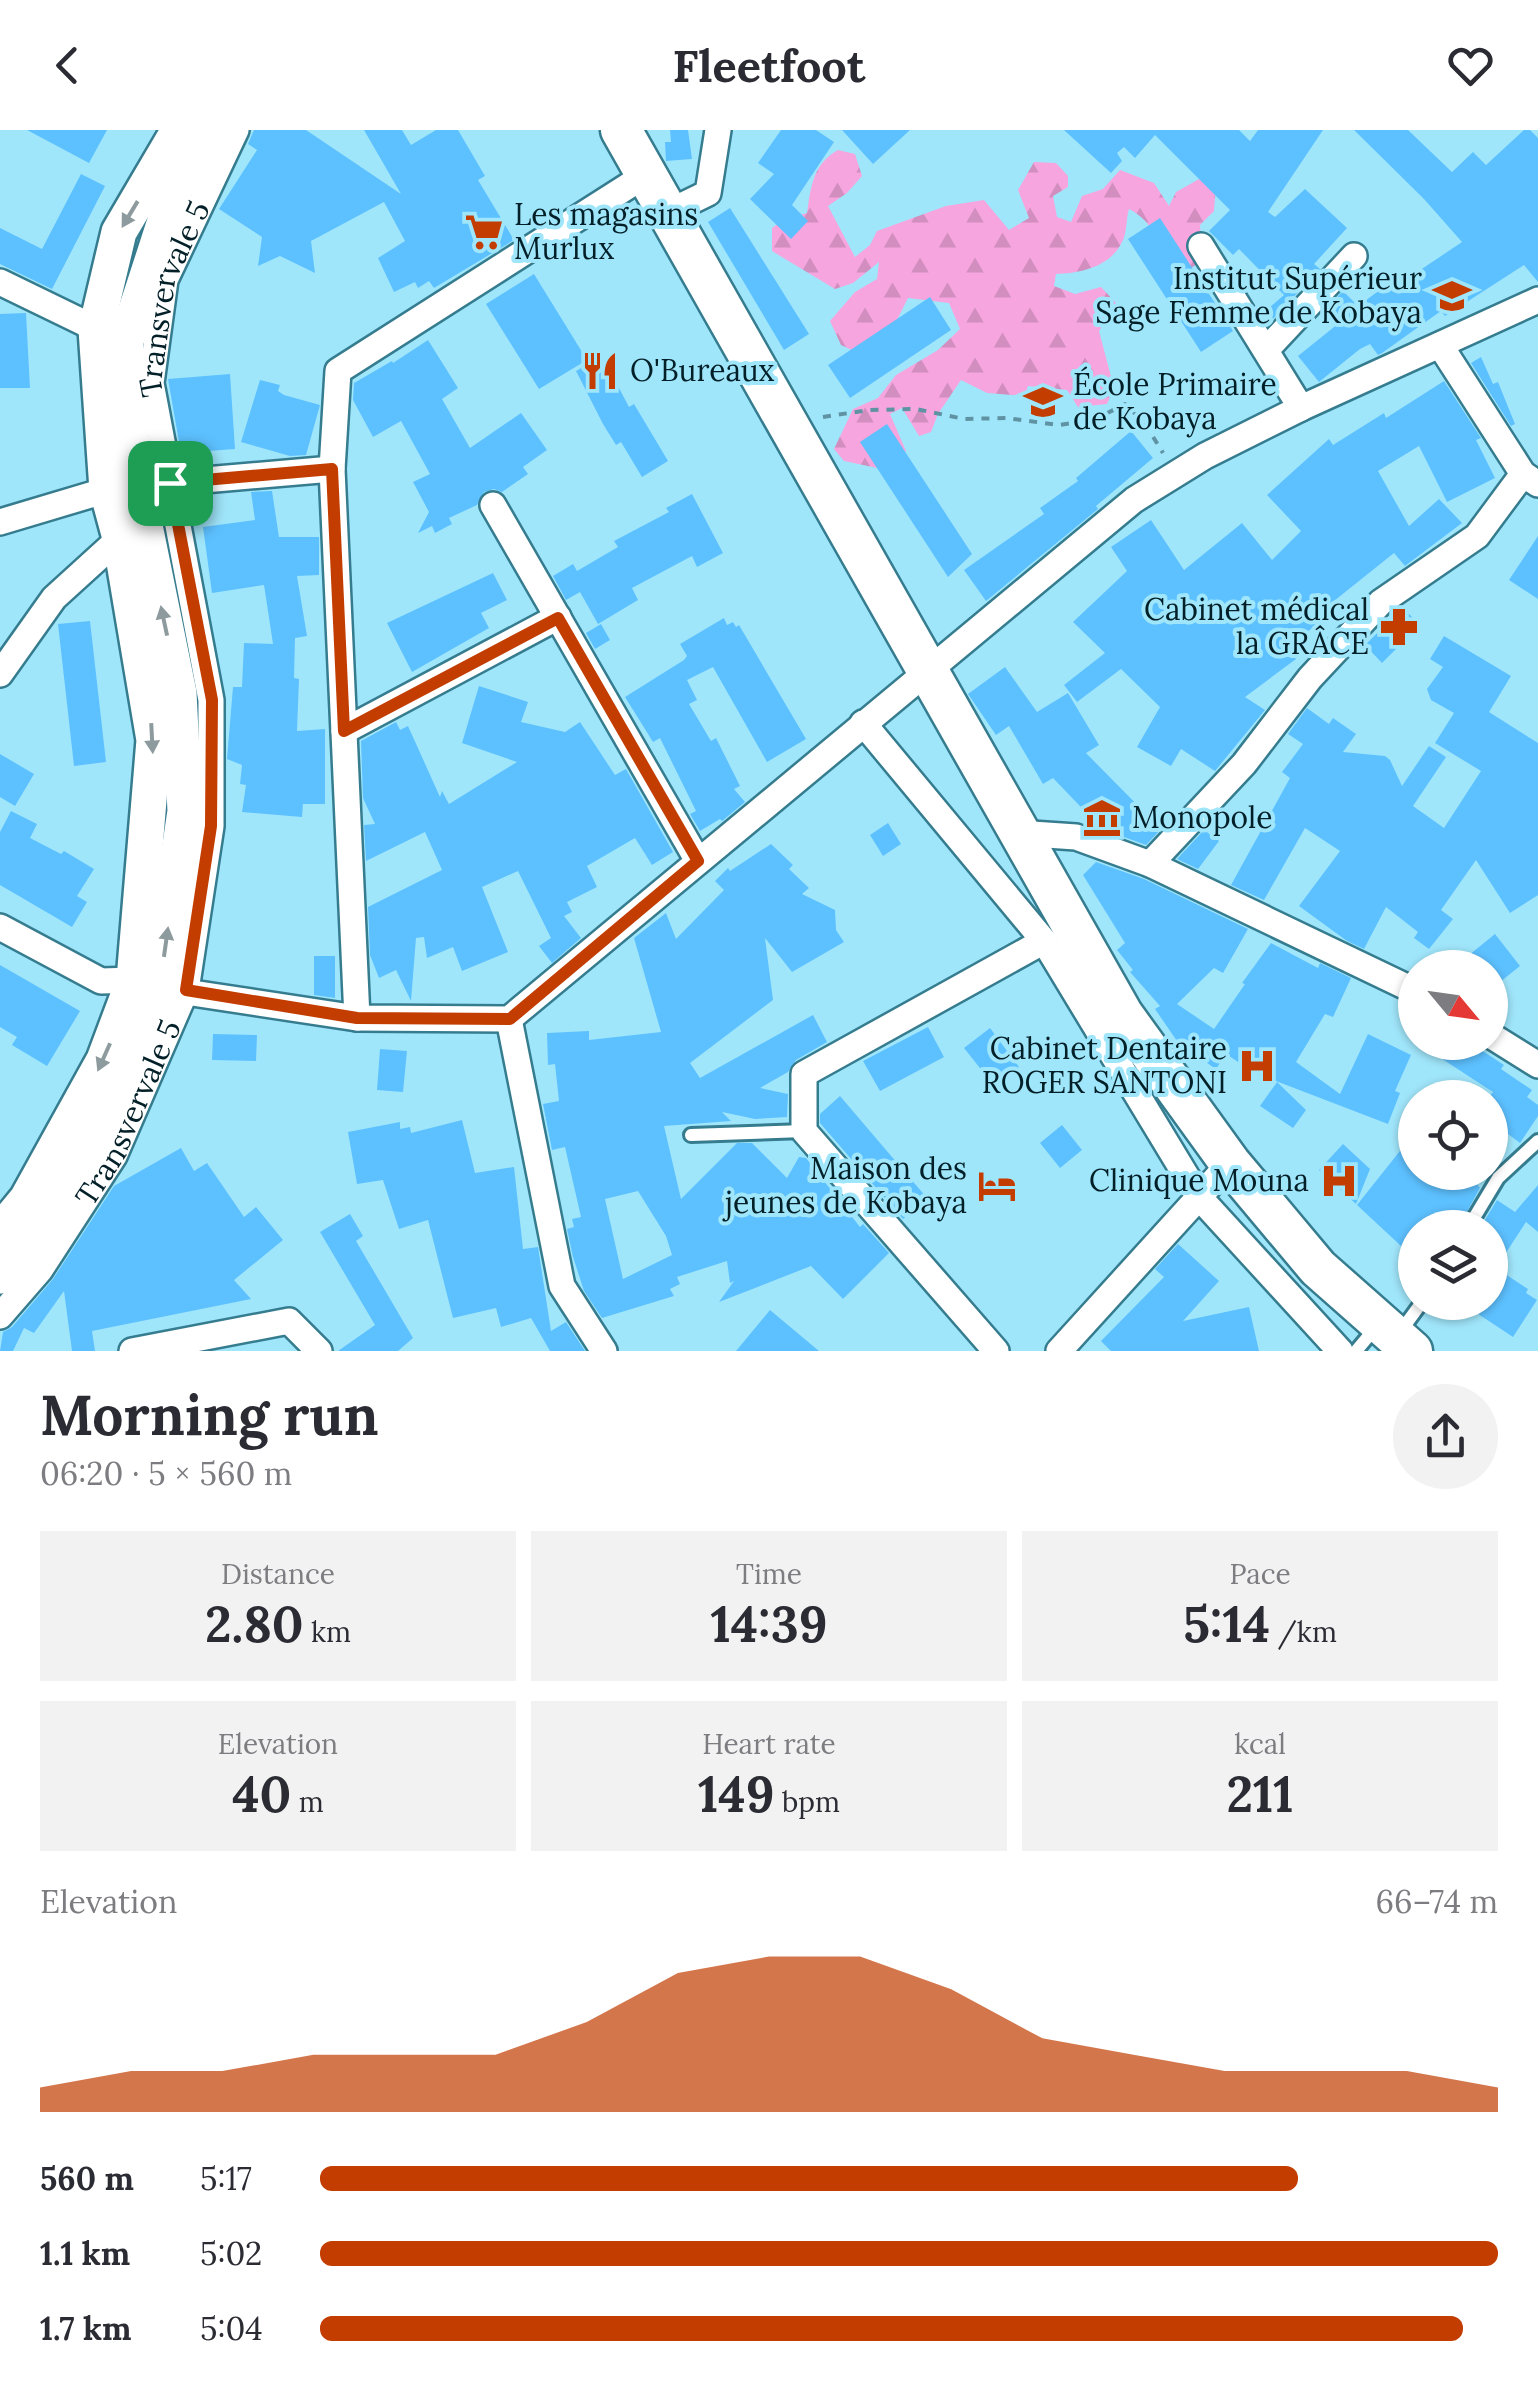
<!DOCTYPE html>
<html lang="en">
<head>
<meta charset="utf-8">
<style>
  :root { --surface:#fff; --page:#f2f2f3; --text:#2b2b33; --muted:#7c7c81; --accent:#c33d00 }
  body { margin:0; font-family:Lora,serif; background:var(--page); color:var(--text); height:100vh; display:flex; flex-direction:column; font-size:38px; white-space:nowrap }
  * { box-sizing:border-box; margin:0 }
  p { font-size:32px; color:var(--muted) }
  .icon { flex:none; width:55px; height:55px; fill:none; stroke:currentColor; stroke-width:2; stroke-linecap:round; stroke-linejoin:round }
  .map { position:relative; height:1221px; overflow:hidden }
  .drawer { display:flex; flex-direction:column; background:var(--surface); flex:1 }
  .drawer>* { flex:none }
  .needle { width:65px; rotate:119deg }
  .fabs { position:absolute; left:1398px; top:820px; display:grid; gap:20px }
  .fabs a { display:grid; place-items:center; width:110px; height:110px; border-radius:50%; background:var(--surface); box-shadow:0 2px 8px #0004; font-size:50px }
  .pin { position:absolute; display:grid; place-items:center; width:85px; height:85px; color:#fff; margin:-42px; border-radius:20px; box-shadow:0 5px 15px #0006 }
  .round { display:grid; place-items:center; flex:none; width:105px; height:105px; border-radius:52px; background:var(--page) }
  .summary { display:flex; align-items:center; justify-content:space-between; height:170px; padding:0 40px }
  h1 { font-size:55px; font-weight:700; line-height:75px }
  .metrics { display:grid; grid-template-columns:repeat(3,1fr); gap:15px; height:170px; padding:10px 40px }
  .metrics div { display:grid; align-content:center; border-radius:0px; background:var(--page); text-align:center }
  .metrics b { font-size:50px; font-weight:700 }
  .metrics small { font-size:28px; font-weight:400 }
  .metrics p { font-size:28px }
  .chart { height:280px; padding:20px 40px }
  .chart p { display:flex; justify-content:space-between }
  .chart svg { width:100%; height:180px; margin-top:10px; fill:var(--accent); opacity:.7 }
  ul { padding:0 40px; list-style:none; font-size:32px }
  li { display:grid; grid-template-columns:160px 120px 1fr; align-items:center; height:75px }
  li i { height:25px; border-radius:12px; background:var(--accent) }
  header { display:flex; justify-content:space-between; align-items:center; height:130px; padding:0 40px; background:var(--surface); font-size:45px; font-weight:700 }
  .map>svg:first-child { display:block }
</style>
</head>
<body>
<header><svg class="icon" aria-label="back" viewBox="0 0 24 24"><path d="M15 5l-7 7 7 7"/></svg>Fleetfoot<svg class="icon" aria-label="heart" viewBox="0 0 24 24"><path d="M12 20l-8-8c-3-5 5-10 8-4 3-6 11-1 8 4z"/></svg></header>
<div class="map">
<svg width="1538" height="1221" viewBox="0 0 1538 1221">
  <defs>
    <pattern id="forest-firs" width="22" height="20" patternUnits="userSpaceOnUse" patternTransform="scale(2.5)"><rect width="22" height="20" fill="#f6a5de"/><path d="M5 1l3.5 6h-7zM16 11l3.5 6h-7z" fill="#d18ebe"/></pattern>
  </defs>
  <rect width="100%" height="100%" fill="#a0e6fb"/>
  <path fill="url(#forest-firs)" d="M838 20 855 24 862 46 847 63 828 76 855 127 870 115 877 101 946 76 984 70 1009 100 1029 88 1018 60 1034 32 1056 33 1068 46V57L1053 66 1057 87 1071 92 1082 66 1103 59 1120 40 1154 53 1169 76 1176 62 1201 48 1216 54 1214 81 1200 95 1202 131 1175 148C1166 123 1154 91 1129 79 1126 88 1127 104 1122 112 1110 137 1081 143 1056 144L1054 156 1075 164 1101 157 1117 174 1099 201 1114 258 1107 274 1078 277 1067 260 1028 256 1025 266 987 263 961 250 938 284 931 302 919 306 902 278 890 284 906 321 882 339 844 331 834 319 853 279 878 268 896 245 938 220 960 199 949 173 908 168 892 200 867 227 841 215 830 191 855 162 877 149 879 132 853 153 835 159 772 121V98L784 90 807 83C811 56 813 34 838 20Z"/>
  <g fill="#5dc1ff" fill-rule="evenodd">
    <polygon points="27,0 107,0 89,33"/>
    <polygon points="254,0 306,0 401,64 364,0 402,0 411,15 436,0 458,0 485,46 478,50 514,110 434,158 429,151 418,158 415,152 394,162 378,128 405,111 384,72 311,111 315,143 280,126 258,136 262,107 219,79 257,20 248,14"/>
    <polygon points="670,0 688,0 692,29 666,31 665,12 671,12"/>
    <polygon points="781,0 816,0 834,12 792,75 808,91 791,109 750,69 774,44 758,33"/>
    <polygon points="842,0 910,0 873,34"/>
    <polygon points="1064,0 1239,0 1250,11 1258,0 1323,0 1268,82 1275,87 1305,59 1347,98 1314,134 1320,139 1268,194 1262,184 1284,165 1239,119 1233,125 1209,101 1230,80 1155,5 1135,28 1124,17 1117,23 1122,31 1111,43"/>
    <polygon points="1354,0 1408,0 1452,42 1473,22 1486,35 1524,0 1530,0 1538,8 1538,152 1524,135 1445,186 1441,181 1382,223 1378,225 1370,214 1360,219 1319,252 1298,226 1339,193 1325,180 1343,161 1358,176 1388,154 1392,159 1462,112 1424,69"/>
    <polygon points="81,44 105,56 52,159 0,134 0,98 42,119"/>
    <polygon points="730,78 809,204 784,220 708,92"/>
    <polygon points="1160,88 1233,201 1201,222 1128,109"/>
    <polygon points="534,144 587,230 539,259 486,174"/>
    <polygon points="930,167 951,200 850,268 828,235"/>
    <polygon points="26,183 30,258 0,258 0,184"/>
    <polygon points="428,210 458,258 442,269 470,318 521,283 547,320 523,337 528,344 502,362 494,359 484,362 477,375 449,388 452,394 435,403 432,396 418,403 429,382 413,352 430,344 401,291 373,307 353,270 354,253 392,231 393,233"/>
    <polygon points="602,226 629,277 634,274 668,331 642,347 621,312 616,315 603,294 576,241"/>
    <polygon points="1481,227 1493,254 1498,252 1515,294 1511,296 1471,233"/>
    <polygon points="230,244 235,319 181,323 168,249"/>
    <polygon points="260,250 280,255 278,261 284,265 320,275 306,325 290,326 241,312"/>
    <polygon points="1444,251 1481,308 1476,310 1495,348 1447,372 1419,316 1378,341 1409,396 1439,369 1462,393 1405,436 1394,423 1334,471 1339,478 1287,517 1296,529 1245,567 1265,580 1215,641 1181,619 1171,636 1137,617 1160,577 1121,539 1077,572 1064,555 1105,523 1073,492 1127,441 1111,417 1151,390 1184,440 1242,393 1272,430 1301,401 1267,365 1329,309 1333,315 1384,283 1386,288"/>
    <polygon points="887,294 972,424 948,447 860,312"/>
    <polygon points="1131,301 1153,328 1096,376 1098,379 986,471 964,440 1044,384 1040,378 1078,351 1076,348"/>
    <polygon points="272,361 279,407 319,407 319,445 297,446 307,506 295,508 294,548 299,549 297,601 325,599 325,674 303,674 302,687 242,682 246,655 240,654 242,635 227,629 233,557 242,557 244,513 273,514 264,455 212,463 203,397 255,390 251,362"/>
    <polygon points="692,364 723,423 697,437 692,426 632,458 638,470 598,494 580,462 566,470 553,446 573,434 577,441 618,417 614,411 669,382 666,378"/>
    <polygon points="1538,406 1538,469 1509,450"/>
    <polygon points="493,443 507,470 481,483 489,498 412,542 387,493"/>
    <polygon points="1403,478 1420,495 1382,533 1365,515"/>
    <polygon points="724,488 727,495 733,492 736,497 739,495 806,609 767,632 713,537 687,550 697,570 689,574 711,611 716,608 740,656 734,659 745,672 722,691 720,689 700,701 690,684 696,681 660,608 653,612 625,567 684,530 687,526 680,514"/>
    <polygon points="90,491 106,632 74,636 58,494"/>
    <polygon points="601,494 610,510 595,519 586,503"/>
    <polygon points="1444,506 1511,546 1489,582 1538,613 1538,765 1510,783 1476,730 1441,780 1453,789 1429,819 1414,808 1418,802 1386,777 1364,819 1347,811 1299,776 1340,721 1305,698 1264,770 1231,755 1290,648 1282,642 1303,614 1288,604 1307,578 1329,594 1333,588 1356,604 1343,622 1385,626 1390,630 1402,656 1429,616 1446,627 1413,676 1444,698 1481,641 1435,613 1454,583 1431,570 1427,559 1443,537 1430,529"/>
    <polygon points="1005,537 1037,582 1068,563 1099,615 1086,623 1161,699 1146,715 1102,699 1053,648 1043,654 1009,596 996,605 968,564"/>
    <polygon points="479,556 528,572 521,592 565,602 580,592 615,645 626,639 673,722 652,735 635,708 587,736 597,757 567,772 572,782 564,786 581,808 552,833 539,816 551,808 518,741 482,757 508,822 462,841 453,817 427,828 424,807 416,808 411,871 396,840 379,848 370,825 368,777 442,740 425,702 366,731 364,695 375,694 363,668 361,611 396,592 400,600 408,596 440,667 442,661 449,674 517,632 462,613"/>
    <polygon points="0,624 34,644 15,676 0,667"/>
    <polygon points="11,681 37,694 30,708 61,724 64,721 94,739 77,766 87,772 72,797 0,755 0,702"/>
    <polygon points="888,693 901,714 883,726 870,705"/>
    <polygon points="1204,700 1219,711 1198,739 1177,729"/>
    <path d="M771 714 793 735 789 739 809 758 802 764 835 780 836 800 844 812 792 842 765 808 773 870 690 933 700 948 813 885 827 912 796 930 788 942 760 958 788 964 787 987 755 989 722 982 731 991 664 996 681 1069 737 1013H752L787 1048 799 1027 806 1028 860 1097 863 1094 889 1123 843 1169 811 1136 719 1172 734 1151 730 1153 727 1131 677 1147 680 1154 670 1159 674 1166 602 1188 584 1161 573 1127 567 1099 574 1097 572 1089 581 1087 565 1017 552 1020 543 974 559 971 555 934 548 935 547 903 589 901V910L661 902 634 808 666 783 676 809 724 760 715 751 728 738 730 741ZM638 1061 666 1106 672 1125 623 1149 605 1069Z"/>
    <polygon points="1096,732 1144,749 1248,799 1223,843 1214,838 1177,874 1214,899 1245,854 1242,853 1271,813 1318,838 1320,833 1351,848 1333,887 1325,884 1296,932 1340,964 1368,904 1411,925 1395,961 1400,963 1388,994 1255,943 1226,924 1216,939 1179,914 1155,879 1160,876 1130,842 1133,840 1117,820 1125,813 1083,745"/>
    <polygon points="1495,804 1520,836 1490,860 1490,838 1453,838"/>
    <polygon points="314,826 335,826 335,868 314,865"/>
    <polygon points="0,835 80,881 47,936 12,915 17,907 0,897"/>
    <polygon points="928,897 944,927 880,961 863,931"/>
    <polygon points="990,898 1019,937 995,957 964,918"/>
    <polygon points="213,904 257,905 256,931 212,930"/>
    <polygon points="1416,912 1469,912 1504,935 1501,939 1532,960 1527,967 1538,975 1538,986 1520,1013 1508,1004 1490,1034 1490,966 1493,962"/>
    <polygon points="380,919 407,921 403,962 377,960"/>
    <polygon points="1277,952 1306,980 1293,998 1260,976"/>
    <polygon points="840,966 927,1068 903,1089 820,993 820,984"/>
    <polygon points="462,990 475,1043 514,1037 523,1119 538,1117 551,1201 566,1192 585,1221 550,1221 531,1188 501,1197 496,1178 453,1188 428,1090 399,1099 383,1050 357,1054 348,1002 400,992 400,999 410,997 411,1003"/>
    <polygon points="1062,995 1082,1020 1060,1038 1040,1013"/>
    <polygon points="1415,1002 1415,1042 1485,1042 1477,1054 1480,1058 1458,1098 1415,1098 1415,1129 1357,1075"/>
    <polygon points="1343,1014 1370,1039 1356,1074 1319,1040"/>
    <polygon points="181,1018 194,1041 207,1033 244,1087 256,1077 283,1110 234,1150 251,1169 92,1201 95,1221 72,1221 64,1161 34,1203 24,1198 13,1221 0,1221 3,1202 12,1197 53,1149 114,1056"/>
    <polygon points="1538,1055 1538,1102 1526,1092 1496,1138 1528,1159 1526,1163 1537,1170 1513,1207 1460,1172 1490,1172 1490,1098 1480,1098 1497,1070 1515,1082"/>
    <polygon points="350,1084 363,1106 356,1111 413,1208 398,1221 338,1221 375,1195 320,1102"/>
    <polygon points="1178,1114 1219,1151 1183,1191 1249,1177 1259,1221 1111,1221 1101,1211 1164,1147 1155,1139"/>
    <polygon points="770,1180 819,1221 736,1221"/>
  </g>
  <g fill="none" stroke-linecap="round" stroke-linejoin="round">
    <g stroke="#367c8f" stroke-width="18">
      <g id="service">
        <polyline points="691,1005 804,1001"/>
        <polyline points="1468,1098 1498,1048 1538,1011"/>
        <polyline points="1398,1205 1422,1172"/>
        <polyline points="1356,1221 1377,1196"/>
      </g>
    </g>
    <g stroke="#367c8f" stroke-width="30">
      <g id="minor">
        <polyline points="669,82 708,63 718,0"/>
        <polyline points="1201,116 1301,278"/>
        <polyline points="0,152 107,204"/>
        <polyline points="1440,215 1523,344 1538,354"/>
        <polyline points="1266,220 1354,126"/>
        <polyline points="170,353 332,339"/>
        <polyline points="493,375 698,731"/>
        <polyline points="0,392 107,360"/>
        <polyline points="0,544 54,468 120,408"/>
        <polyline points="863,593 1044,811 1199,1067 1340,1221"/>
        <polyline points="344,601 558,487"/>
        <polyline points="1017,703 1076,707 1150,734 1415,861"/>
        <polyline points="1150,734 1244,634 1310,548 1381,472 1477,406 1523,344"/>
        <polyline points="0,797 101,851 134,850 159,858 357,888 509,889 1134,370 1205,326 1301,278 1538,170"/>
        <polyline points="357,888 332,339 338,241 647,44"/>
        <polyline points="509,889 562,1156 604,1221"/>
        <polyline points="1490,905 1538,935"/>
        <path id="s1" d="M0 1186 40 1140 114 1026 186 860 211 696V570L151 253 165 150 236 0"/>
        <polyline points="132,1221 289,1191 319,1221"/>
        <polyline points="996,1221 804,1001 804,944 1044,811"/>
        <polyline points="1059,1221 1230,1033"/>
      </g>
    </g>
    <g stroke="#367c8f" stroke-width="40">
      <g id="secondary">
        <polyline points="0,1102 27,1069 104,930 134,850 154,610 120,408 107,360 96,199 119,102 179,0"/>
        <polyline points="0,1146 60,1071 135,924 159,858 185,681 179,563 138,361 125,257 126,211 176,57 211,0"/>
      </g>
    </g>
    <g stroke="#367c8f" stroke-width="45">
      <polyline id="primary" points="621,0 1123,885 1230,1033 1318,1138 1412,1221"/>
    </g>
    <polyline stroke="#5f93a3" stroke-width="4" stroke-dasharray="8 8" stroke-linecap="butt" points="823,287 869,280 916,279 964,289 1006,288 1059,295 1094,290 1125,274 1144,292 1163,323"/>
    <use href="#service" stroke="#fff" stroke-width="12"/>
    <use href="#minor" stroke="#fff" stroke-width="25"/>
    <use href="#secondary" stroke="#fff" stroke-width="35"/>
    <use href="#primary" stroke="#fff" stroke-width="40"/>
  </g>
  <defs><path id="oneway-solid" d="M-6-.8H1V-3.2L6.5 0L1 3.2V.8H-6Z" transform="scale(2.5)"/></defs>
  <g fill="#8e9b9e">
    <use href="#oneway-solid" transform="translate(130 84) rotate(121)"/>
    <use href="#oneway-solid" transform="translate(164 491) rotate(-102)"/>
    <use href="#oneway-solid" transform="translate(152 608) rotate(87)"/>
    <use href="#oneway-solid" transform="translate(166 812) rotate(-82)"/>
    <use href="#oneway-solid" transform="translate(104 927) rotate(114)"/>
  </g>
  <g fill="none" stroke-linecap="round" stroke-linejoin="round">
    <g stroke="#fff" stroke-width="20">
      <polygon id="route" points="332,339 344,601 558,488 698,731 510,889 357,888 186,860 211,696 212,570 170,353"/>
    </g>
    <use href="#route" stroke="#c33d00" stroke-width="12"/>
  </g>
  <defs>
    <g id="supermarket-bare" transform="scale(3)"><path d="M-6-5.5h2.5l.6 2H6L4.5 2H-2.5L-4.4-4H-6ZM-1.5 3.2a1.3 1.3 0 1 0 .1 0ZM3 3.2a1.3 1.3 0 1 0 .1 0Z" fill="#c33d00" stroke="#a0e6fb" stroke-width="2.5" paint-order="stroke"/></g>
    <g id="university-bare" transform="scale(3)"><path d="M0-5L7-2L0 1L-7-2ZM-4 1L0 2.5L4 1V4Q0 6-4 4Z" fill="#c33d00" stroke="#a0e6fb" stroke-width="2.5" paint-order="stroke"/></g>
    <g id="restaurant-bare" transform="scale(3)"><path d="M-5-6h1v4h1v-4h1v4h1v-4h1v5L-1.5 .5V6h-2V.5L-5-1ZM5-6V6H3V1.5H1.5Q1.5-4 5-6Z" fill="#c33d00" stroke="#a0e6fb" stroke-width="2.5" paint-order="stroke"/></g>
    <g id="school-bare" transform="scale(3)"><path d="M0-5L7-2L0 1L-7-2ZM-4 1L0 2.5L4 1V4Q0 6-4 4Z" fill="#c33d00" stroke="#a0e6fb" stroke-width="2.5" paint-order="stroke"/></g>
    <g id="pharmacy-bare" transform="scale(3)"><path d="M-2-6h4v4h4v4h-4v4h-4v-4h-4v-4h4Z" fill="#c33d00" stroke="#a0e6fb" stroke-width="2.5" paint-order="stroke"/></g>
    <g id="museum-bare" transform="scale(3)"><path d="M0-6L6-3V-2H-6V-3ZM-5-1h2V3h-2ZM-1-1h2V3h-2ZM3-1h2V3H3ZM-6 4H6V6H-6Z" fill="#c33d00" stroke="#a0e6fb" stroke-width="2.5" paint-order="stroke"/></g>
    <g id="hospital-bare" transform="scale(3)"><path d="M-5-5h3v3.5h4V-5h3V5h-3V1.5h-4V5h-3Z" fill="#c33d00" stroke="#a0e6fb" stroke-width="2.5" paint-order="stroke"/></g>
    <g id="hotel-bare" transform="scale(3)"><path d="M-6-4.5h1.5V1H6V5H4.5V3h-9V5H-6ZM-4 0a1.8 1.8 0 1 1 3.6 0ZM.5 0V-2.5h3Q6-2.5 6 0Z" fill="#c33d00" stroke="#a0e6fb" stroke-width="2.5" paint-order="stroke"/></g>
  </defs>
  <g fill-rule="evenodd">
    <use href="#supermarket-bare" x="484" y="102"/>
    <use href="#university-bare" x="1452" y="166"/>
    <use href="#restaurant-bare" x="600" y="241"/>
    <use href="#school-bare" x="1043" y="272"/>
    <use href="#pharmacy-bare" x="1399" y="497"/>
    <use href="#museum-bare" x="1102" y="688"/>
    <use href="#hospital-bare" x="1257" y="936"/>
    <use href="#hospital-bare" x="1339" y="1051"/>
    <use href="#hotel-bare" x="997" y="1056"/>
  </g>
  <g text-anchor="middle" stroke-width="8" stroke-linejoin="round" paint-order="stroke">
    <g font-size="30" fill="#032028" stroke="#a0e6fb" text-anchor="end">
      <text x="514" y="95" text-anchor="start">Les magasins<tspan x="514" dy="34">Murlux</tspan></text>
      <text x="1422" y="159">Institut Supérieur<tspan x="1422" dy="34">Sage Femme de Kobaya</tspan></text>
      <text x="630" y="251" text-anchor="start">O'Bureaux</text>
      <text x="1073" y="265" text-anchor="start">École Primaire<tspan x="1073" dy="34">de Kobaya</tspan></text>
      <text x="1369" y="490">Cabinet médical<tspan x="1369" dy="34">la GRÂCE</tspan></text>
      <text x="1132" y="698" text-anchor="start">Monopole</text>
      <text x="1227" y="929">Cabinet Dentaire<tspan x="1227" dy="34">ROGER SANTONI</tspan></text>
      <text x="967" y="1049">Maison des<tspan x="967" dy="34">jeunes de Kobaya</tspan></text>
      <text x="1309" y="1061">Clinique Mouna</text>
    </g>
    <g font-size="30" fill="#032028" stroke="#a0e6fb">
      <text dy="10" stroke="none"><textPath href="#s1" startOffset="1080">Transvervale 5</textPath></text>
      <text dy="10" stroke="none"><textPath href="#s1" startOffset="242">Transvervale 5</textPath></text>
    </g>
  </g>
</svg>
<div class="fabs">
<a><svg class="needle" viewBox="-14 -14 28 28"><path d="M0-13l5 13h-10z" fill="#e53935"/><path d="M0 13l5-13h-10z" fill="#7c7c81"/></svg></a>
<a><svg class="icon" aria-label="locate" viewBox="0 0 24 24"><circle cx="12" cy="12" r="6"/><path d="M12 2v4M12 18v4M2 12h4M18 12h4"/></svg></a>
<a><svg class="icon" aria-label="layers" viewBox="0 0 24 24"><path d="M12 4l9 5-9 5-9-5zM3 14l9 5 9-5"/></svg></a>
</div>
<div class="pin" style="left:170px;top:353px;background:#1e9e55"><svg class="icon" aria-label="arrive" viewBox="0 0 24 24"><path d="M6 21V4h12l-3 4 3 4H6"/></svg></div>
</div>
<section class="drawer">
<div class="summary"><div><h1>Morning run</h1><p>06:20 · 5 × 560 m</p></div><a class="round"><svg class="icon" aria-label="share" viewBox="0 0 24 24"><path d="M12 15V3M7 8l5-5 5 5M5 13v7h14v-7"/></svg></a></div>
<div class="metrics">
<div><p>Distance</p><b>2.80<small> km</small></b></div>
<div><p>Time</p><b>14:39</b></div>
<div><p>Pace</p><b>5:14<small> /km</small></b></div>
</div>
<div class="metrics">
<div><p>Elevation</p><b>40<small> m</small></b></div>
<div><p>Heart rate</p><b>149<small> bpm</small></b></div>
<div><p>kcal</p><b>211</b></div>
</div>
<div class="chart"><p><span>Elevation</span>66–74 m</p>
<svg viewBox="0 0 160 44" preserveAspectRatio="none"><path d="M0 44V38L10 34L20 34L30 30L40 30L50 30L60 22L70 10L80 6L90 6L100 14L110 26L120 30L130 34L140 34L150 34L160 38V44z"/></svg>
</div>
<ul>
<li><b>560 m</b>5:17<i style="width:83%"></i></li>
<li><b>1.1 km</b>5:02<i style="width:100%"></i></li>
<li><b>1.7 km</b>5:04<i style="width:97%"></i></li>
</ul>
</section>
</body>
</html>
